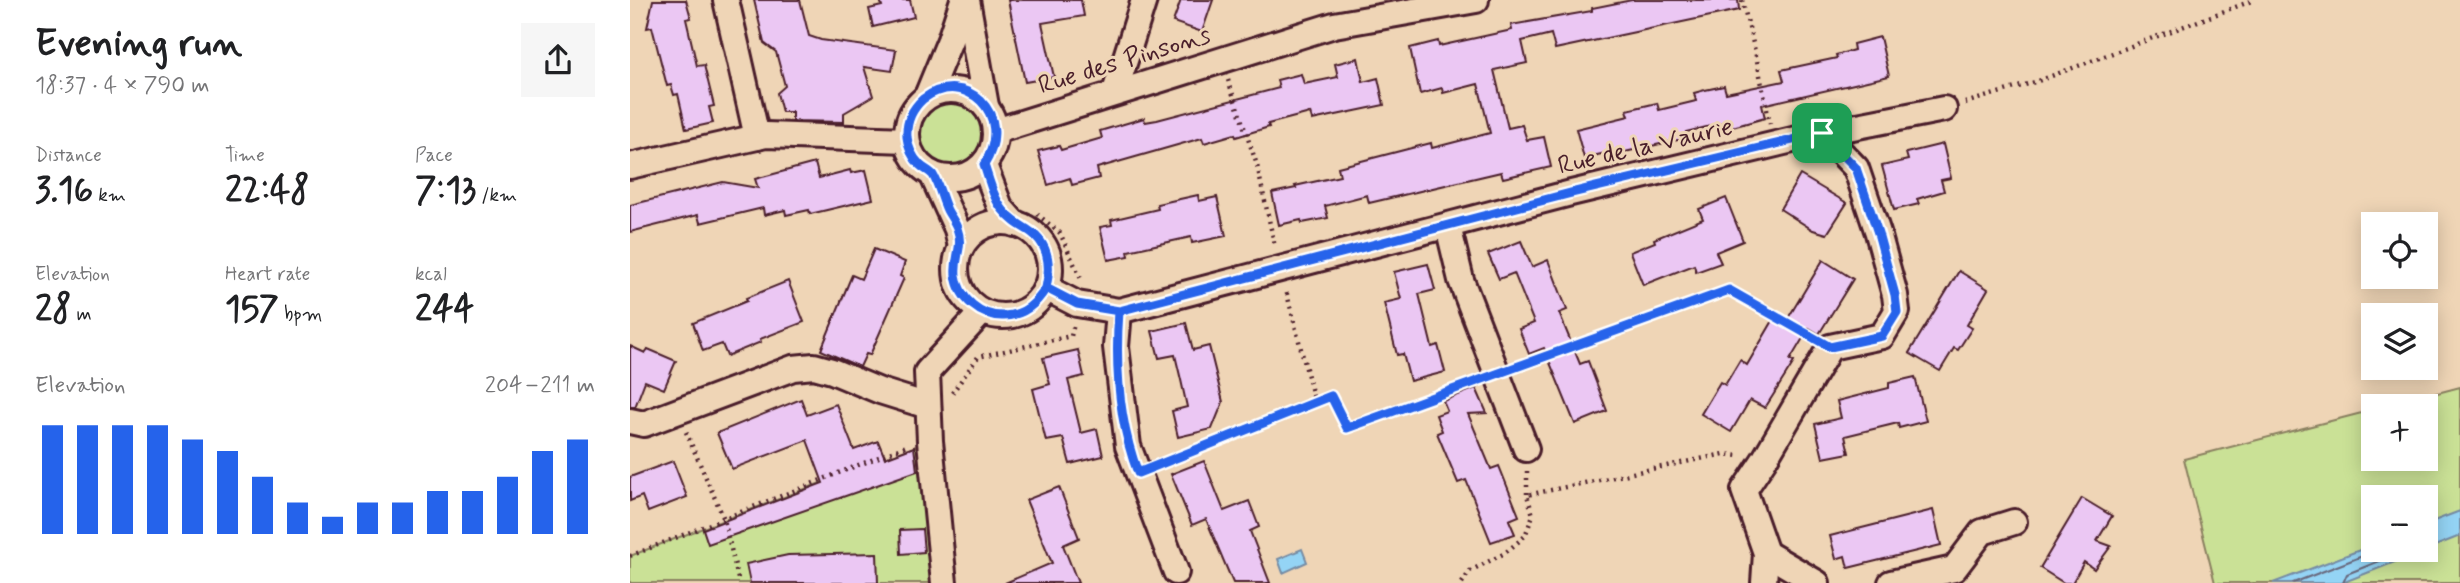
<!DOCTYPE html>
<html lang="en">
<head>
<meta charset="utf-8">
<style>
  :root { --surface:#fff; --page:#f6f6f6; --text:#202124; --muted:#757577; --accent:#2563eb }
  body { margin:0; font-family:Mynerve,sans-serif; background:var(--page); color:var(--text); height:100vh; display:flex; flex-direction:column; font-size:26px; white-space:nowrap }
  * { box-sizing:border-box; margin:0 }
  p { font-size:23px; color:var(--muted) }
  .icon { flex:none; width:38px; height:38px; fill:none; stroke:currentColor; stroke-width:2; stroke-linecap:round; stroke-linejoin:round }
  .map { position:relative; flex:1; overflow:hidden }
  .side { display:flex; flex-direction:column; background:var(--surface); width:630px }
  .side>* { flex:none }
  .tools { position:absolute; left:1731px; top:212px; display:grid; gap:14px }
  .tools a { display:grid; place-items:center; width:77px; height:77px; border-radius:0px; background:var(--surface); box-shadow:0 4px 18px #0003; font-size:35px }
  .pin { position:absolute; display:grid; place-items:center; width:60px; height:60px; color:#fff; margin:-30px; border-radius:14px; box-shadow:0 4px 10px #0006 }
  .round { display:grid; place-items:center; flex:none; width:74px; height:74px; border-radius:0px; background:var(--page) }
  .headline { display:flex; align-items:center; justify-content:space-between; height:119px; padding:0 35px }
  h1 { font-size:38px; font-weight:800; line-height:52px }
  .figures { display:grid; grid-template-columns:repeat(3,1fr); gap:10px; height:119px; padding:7px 35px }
  .figures div { display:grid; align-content:center }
  .figures b { font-size:35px; font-weight:800 }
  .figures small { font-size:19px; font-weight:400 }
  .figures p { font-size:19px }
  .chart { height:196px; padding:14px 35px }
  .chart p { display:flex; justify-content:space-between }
  .chart svg { width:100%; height:126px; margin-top:7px; stroke:var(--accent); stroke-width:6 }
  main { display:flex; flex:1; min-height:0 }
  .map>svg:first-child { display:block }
</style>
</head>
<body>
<main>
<section class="side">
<div class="headline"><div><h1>Evening run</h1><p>18:37 · 4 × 790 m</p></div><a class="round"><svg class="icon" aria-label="share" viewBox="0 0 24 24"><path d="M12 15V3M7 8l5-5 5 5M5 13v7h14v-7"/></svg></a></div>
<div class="figures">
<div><p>Distance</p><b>3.16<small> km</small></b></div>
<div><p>Time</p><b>22:48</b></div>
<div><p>Pace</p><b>7:13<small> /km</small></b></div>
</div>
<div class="figures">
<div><p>Elevation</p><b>28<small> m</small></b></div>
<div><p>Heart rate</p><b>157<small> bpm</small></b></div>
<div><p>kcal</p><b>244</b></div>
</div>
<div class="chart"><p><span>Elevation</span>204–211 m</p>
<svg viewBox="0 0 160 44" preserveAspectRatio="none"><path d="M5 44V6M15 44V6M25 44V6M35 44V6M45 44V11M55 44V15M65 44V24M75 44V33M85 44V38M95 44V33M105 44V33M115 44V29M125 44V29M135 44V24M145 44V15M155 44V11"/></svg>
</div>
</section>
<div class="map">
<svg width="1830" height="583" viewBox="0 0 1830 583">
  <rect width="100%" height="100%" fill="#efd5b6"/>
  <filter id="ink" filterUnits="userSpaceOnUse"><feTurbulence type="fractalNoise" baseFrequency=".0143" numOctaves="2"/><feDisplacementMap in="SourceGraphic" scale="14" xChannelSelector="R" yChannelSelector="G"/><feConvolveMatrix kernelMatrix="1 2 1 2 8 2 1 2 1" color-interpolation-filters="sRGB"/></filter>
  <g filter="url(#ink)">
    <g fill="#cae196" stroke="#8a8060" stroke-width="2" fill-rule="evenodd">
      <path d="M323 100C347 110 349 116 355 141 309 210 260 127 301 105 307 102 316 101 323 100Z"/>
      <path d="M1830 387V583H1585L1554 459 1743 410V458H1796V406H1758ZM1743 497H1796V550H1743Z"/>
      <polygon points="300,441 314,583 0,583 0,556"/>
    </g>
    <g fill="#94d4f5" stroke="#768ca4" stroke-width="2">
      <polygon points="1830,511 1830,536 1712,583 1643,583 1743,545 1743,550 1796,550 1796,524"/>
      <polygon points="672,549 677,562 653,573 648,559"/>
    </g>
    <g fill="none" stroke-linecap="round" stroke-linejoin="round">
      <g stroke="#68677c" stroke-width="2">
        <polyline points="1663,583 1748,550"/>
        <polyline points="1713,583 1717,574 1777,550"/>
      </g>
    </g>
    <g fill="#ebc7f3" stroke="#4a1f2b" stroke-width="2">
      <polygon points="23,0 56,0 61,18 56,19 67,66 74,65 84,106 79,107 83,123 56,129 48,94 44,95 41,85 37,86 22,27 17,28"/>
      <polygon points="124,0 170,0 179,36 191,40 266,50 262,71 234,67 243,96 214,113 214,122 162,121 162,112 152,112 147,93 155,86 146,52 134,43"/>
      <polygon points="250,0 280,0 284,17 243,27 239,9 252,6"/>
      <polygon points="378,0 451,0 454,16 412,23 424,77 395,82"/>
      <polygon points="551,0 583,0 572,32 543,22"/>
      <polygon points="1002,0 1108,0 1109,10 925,49 921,34 892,41 897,63 864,70 878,128 892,125 897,140 914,137 921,167 873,178 871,172 739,203 737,195 695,206 698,218 672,223 671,220 649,225 642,193 666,188 665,186 710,176 708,167 801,143 802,148 860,133 848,84 813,93 812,88 790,94 780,48 808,41 809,46 882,30 881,25 962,11 962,8"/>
      <polygon points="1250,37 1259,76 1132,105 1135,118 1095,129 1093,123 1056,132 1057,138 977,156 976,153 954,158 946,129 999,116 997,110 1027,103 1029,110 1066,101 1064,93 1075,90 1094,86 1096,93 1154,81 1151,70 1207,58 1206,55 1224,50 1223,44"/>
      <polygon points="728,58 733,82 748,78 754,105 682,120 680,113 638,124 639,127 606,137 605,134 574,143 572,138 467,168 469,178 442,185 440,178 418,185 408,151 429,146 431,150 472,138 470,131 514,118 515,122 527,120 649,88 647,80 671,74 674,84 708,77 705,64"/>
      <polygon points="1313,144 1321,178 1311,180 1314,191 1287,199 1289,204 1264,210 1252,166 1278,160 1276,153"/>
      <polygon points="185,163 189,178 220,170 221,173 236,170 243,199 180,214 179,210 156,215 155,210 134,215 133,208 70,223 68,215 0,232 0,205 93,182 128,188 125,179"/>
      <polygon points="1170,175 1217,203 1197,234 1183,230 1150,209"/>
      <polygon points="568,195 569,201 587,197 596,236 562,243 561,237 498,251 499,256 478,260 470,227 482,225 481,220 528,209 527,204"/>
      <polygon points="1096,198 1113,241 1086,252 1091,263 1066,272 1064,265 1013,285 1000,252 1025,242 1024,239 1073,219 1069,209"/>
      <polygon points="891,241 902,267 918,260 937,310 929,313 950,364 958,361 977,411 945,424 914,348 899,354 889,329 904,323 884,273 869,279 858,254"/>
      <polygon points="244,249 275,262 270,276 274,278 240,355 236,354 230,367 191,350 219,282 222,275 231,279"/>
      <polygon points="1193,260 1223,279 1189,334 1179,328 1160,360 1164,362 1135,408 1120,400 1101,432 1071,414 1090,382 1095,385 1110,360 1117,365 1144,319 1154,325"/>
      <polygon points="798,264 805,290 789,294 802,347 808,345 815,372 780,381 773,354 767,355 754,303 771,299 764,272"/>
      <polygon points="1329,271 1358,289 1337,325 1342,328 1328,350 1324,348 1310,371 1279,353"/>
      <polygon points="158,281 174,322 130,339 131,342 97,356 92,344 73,351 63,323 117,301 116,298"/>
      <polygon points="556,323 563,350 579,346 593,402 582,429 548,437 542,411 557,407 551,380 545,355 529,358 522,331"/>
      <polygon points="0,346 15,353 18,349 46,361 34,389 15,381 5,407 0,407"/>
      <polygon points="448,350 454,376 438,380 451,433 467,429 473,456 440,464 433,438 416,441 403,389 420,384 413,358"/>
      <polygon points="1285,377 1296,421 1269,428 1268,423 1215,436 1219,453 1193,458 1185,424 1211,418 1207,401 1259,388 1259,383"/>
      <polygon points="846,388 857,413 838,414 861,469 869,466 889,516 879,520 885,534 861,542 836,480 828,483 807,433 812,431 806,415 817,411 813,401"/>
      <polygon points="171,399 177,415 206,404 224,450 248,441 255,458 284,447 287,471 78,544 73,529 193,483 177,440 102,469 87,433"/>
      <polygon points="43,461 57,497 18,512 12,496 0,501 0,477"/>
      <polygon points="574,461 594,511 619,501 629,527 620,531 640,583 603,583 576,519 562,525 541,474"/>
      <polygon points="429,487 449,538 433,545 448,583 375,583 422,563 396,500"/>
      <polygon points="1452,498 1482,516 1467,541 1481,546 1464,569 1454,562 1442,583 1434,583 1410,568"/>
      <polygon points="1303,510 1311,545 1218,568 1215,556 1206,559 1200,536"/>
      <polygon points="292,529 294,552 271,554 270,530"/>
      <polygon points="247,553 248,583 120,583 116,564 158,555"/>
    </g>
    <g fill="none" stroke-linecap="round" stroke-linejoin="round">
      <g stroke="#4a1f2b" stroke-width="30">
        <g id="minor">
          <polyline points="96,0 127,137"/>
          <polyline points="337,0 356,106"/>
          <circle cx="321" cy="134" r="44"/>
          <polyline points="485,92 514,0"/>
          <polyline points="297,96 320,40 333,0"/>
          <polyline points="366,131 704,25 846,0"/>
          <polyline points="354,165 370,207 385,224"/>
          <polyline points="0,166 136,135 277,140"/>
          <polyline points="302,174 327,229 331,247"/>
          <circle cx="373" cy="269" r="47"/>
          <polyline points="818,226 831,280 896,449"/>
          <polyline points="416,288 447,304 489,311 941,193 1192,133 1314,109"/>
          <polyline points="489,311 486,347 498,446 546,572"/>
          <polyline points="0,421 14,424 163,368 184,366 202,371 250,391 298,406"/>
          <polyline points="1136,553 1187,583"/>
          <polyline points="314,583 300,441 297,372 352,312"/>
          <polyline points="1134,583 1136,553 1114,490 1134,460 1200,347 1252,336 1267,311 1265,295 1248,233 1226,168 1192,133"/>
          <polyline points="1261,583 1324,569 1352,532 1384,522"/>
        </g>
      </g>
      <g stroke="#4a1f2b" stroke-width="4.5" stroke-dasharray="2 5" stroke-linecap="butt">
        <polyline points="1112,0 1125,51 1140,124"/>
        <polyline points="598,80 627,165 645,247"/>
        <polyline points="1335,103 1408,81 1624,0"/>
        <polyline points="407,214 430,233 452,281"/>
        <polyline points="888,366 1099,290 1182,337"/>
        <polyline points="322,393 348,357 441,336 444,324"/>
        <polyline points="685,404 701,396 717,428 847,381"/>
        <polyline points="56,432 94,519 109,583"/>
        <polyline points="529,465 685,404 656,290"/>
        <polyline points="897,471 897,495"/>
        <polyline points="0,556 279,445"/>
        <polyline points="832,583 840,571 875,553 895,536 903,515 897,495 1094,454 1109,456"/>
      </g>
      <use href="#minor" stroke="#efd5b6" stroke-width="24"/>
    </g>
  </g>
  <g fill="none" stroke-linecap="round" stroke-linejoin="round" filter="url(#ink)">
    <g stroke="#fff" stroke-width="14">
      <path id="route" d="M1192 133 941 193 489 311 447 304 416 288C421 266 419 243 398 230 388 224 381 220 373 210 363 198 359 179 354 165 386 114 334 67 293 99 282 109 276 122 277 137 278 147 283 158 290 165 294 169 300 171 303 175 309 185 312 199 317 210 320 216 325 222 327 228 334 247 324 257 326 275 329 299 351 317 374 316 394 315 406 304 416 288L447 304 489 311C485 364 489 423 508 473L701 396 717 428 1099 290 1200 347 1252 336 1267 312 1265 295 1248 233 1226 168 1192 133"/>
    </g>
    <use href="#route" stroke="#2563eb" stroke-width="9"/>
  </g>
  <g text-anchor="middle" stroke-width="6" stroke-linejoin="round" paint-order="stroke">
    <g font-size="26" fill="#4a1f2b" stroke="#efd5b6">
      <text transform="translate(494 59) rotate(-17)" y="9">Rue des Pinsons</text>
      <text transform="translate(1015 145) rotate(-13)" y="9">Rue de la Vaurie</text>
    </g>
  </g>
</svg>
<div class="tools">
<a><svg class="icon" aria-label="locate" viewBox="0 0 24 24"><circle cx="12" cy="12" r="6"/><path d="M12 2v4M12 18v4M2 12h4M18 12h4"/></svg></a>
<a><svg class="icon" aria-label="layers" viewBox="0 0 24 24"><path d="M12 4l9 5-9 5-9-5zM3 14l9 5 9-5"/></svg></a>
<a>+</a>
<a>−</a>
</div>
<div class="pin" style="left:1192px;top:133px;background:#1e9e55"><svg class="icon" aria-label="arrive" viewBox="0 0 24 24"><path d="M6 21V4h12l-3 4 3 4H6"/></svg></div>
</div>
</main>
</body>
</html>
